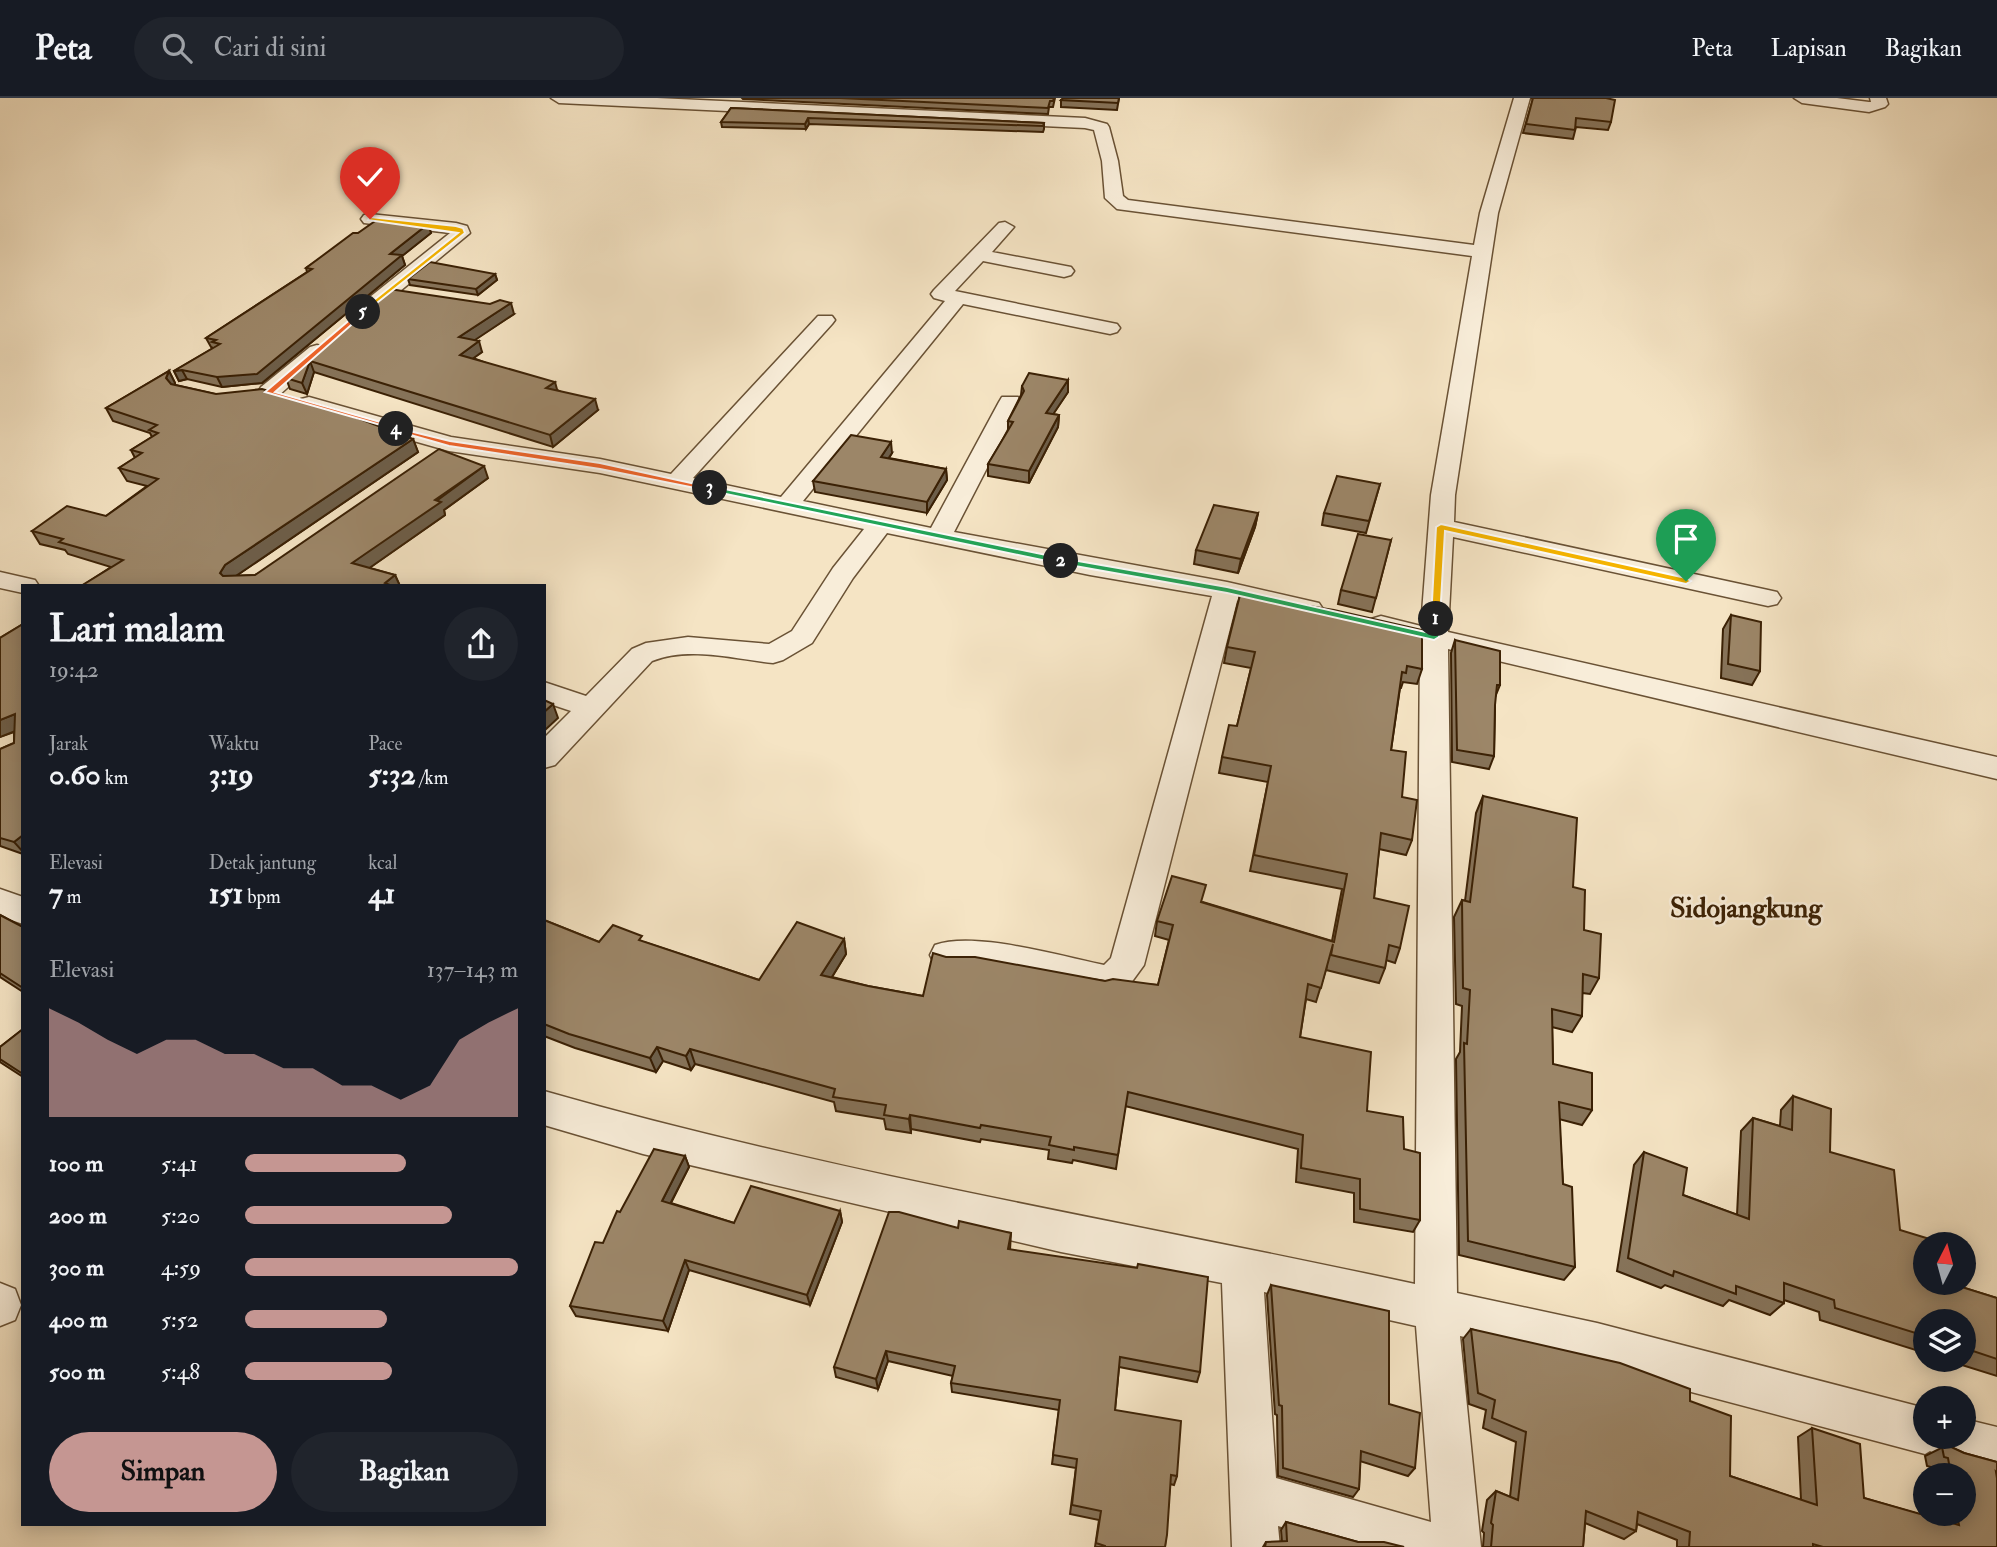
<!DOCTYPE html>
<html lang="id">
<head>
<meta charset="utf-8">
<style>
  :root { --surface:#171b24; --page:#20242c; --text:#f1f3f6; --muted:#9ea1a6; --line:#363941; --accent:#c59692 }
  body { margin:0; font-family:"IM FELL Double Pica",serif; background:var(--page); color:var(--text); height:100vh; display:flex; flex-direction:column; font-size:26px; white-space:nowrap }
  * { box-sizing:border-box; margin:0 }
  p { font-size:23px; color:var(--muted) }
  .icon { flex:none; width:38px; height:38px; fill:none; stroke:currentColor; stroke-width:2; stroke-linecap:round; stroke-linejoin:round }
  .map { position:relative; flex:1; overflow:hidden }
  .details { position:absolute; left:21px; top:486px; width:525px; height:942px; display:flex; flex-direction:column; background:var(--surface); border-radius:0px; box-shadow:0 4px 18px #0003 }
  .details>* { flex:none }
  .needle { width:46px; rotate:6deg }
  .controls { position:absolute; left:1913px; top:1134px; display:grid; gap:14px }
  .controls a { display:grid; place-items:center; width:63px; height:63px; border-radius:50%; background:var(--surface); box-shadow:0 4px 18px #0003; font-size:35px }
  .pin { position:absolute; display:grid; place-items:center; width:60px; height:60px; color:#fff; margin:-72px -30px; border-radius:50% 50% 50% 0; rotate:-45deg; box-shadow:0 0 7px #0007 }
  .pin .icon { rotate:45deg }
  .km { position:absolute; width:35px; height:35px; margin:-18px; border-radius:50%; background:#222; color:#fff; font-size:19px; line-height:35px; text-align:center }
  .round { display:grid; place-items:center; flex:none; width:74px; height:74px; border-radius:37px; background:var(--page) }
  .summary { display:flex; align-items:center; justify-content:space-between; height:119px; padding:0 28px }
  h1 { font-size:38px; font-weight:800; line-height:52px }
  .stats { display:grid; grid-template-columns:repeat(3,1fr); gap:10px; height:119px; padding:7px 28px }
  .stats div { display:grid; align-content:center }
  .stats b { font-size:30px; font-weight:800 }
  .stats small { font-size:19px; font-weight:400 }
  .stats p { font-size:19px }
  .chart { height:196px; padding:14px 28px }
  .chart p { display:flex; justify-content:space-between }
  .chart svg { width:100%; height:126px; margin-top:7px; fill:var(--accent); opacity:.7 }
  .action { display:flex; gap:14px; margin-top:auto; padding:14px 28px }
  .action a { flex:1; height:80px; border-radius:42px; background:var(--accent); color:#111; font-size:28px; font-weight:800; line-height:80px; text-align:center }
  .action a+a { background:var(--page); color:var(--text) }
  ul { padding:0 28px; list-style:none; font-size:23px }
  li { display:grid; grid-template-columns:112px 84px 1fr; align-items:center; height:52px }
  li i { height:18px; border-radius:9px; background:var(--accent) }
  header { display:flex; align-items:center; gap:42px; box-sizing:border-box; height:98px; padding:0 35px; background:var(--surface); border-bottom:2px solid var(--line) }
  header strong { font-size:33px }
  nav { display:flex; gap:38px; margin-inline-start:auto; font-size:24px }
  .search { width:490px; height:63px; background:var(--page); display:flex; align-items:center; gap:18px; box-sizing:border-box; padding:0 24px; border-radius:38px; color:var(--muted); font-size:26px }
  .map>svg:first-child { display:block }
</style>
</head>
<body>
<header>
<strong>Peta</strong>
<div class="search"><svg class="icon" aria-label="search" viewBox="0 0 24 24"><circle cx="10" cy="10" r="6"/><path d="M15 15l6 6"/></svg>Cari di sini</div>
<nav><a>Peta</a><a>Lapisan</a><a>Bagikan</a></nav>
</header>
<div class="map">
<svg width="1997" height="1449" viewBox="0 0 1997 1449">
  <rect width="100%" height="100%" fill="#f5e4c4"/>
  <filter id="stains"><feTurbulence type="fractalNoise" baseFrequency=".00286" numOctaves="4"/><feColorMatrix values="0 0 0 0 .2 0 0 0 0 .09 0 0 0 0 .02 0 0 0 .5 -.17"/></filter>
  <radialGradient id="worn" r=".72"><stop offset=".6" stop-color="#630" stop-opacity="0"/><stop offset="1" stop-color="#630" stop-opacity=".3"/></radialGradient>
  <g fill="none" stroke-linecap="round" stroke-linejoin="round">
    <g stroke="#6a5235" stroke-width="3">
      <g id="street">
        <path d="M551 0H657L1085 20 1107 26 1109 29 1118 63 1123 98 1128 102 1474 147 1480 115 1514 0H1530L1498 115 1455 397 1454 424 1768 492 1777 494 1781 500 1777 506 1768 508 1453 439 1448 534 1997 659V681L1448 551 1457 1195 1597 1225 1925 1310V1339H1964V1321L1997 1329V1375L1947 1362 1930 1353 1925 1356 1597 1269 1460 1238 1481 1449H1353L1278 1428 1280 1449H1232L1222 1185 1061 1154 643 1056 544 1027V993C830 1075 1125 1123 1415 1186L1420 545 1371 533 1367 527 1371 521 1381 518 1421 528 1431 397 1472 158 1117 111 1105 100 1102 63 1094 32 1085 30 559 5ZM1264 1194 1416 1228 1431 1424 1276 1380Z"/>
        <polygon points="1794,0 1837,0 1869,4 1871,4 1870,0 1886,0 1888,6 1885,9 1869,14 1802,5"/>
        <polygon points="370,116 456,125 467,128 470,135 364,223 350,223 347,219 350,215 450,135 364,125 361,121 364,117"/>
        <path d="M1005 124 1014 129 992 154 1071 169 1074 173 1071 177 1064 179 983 163 955 193 1117 226 1120 230 1117 234 1110 236 963 206 803 403 931 430 999 304 1002 299H1018L1021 304 954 434 1227 484 1319 505 1323 511 1319 517 1310 519 1237 503 1144 867 1128 889 1104 895 976 871H947L935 867 930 857 935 847C975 833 1060 858 1104 867L1111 860 1212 498 1090 477 887 435 853 480 812 545 783 562 773 565C735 561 689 548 652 563L555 667 544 670V640L571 613 544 604V584L586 598 632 551 646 545 688 539 769 546 792 533 833 470 864 431 600 375 449 353 301 311 298 306 301 301 309 299 451 339 600 361 671 376 818 218H832L835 222 832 226 693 380 781 399 945 203 934 200 931 196 934 192 999 125Z"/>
        <polygon points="317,247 324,249 328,253 324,257 277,299 261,299 258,294 261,289 310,249"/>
        <polygon points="0,474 35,482 39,488 23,488 23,495 0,490"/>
        <polygon points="0,791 23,799 23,826 0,818"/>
        <polygon points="0,1185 15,1191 21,1207 15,1222 0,1228"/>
      </g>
    </g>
    <use href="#street" fill="#f8edd9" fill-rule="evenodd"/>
  </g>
  <g fill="#867359" stroke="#3b2105" stroke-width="2">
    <polygon points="742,0 1055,0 1053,9 1049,9 1048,16 743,1"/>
    <polygon points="1119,0 1117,12 1061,9 1061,2"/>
    <polygon points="1531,0 1606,0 1611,24 1608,32 1576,29 1573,41 1523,35 1533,1"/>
    <polygon points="731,10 1044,25 1044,31 1043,34 809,26 806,31 722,29 721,24"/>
    <polygon points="428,126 431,135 402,158 405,167 262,285 222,289 187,281 179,283 174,273 213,250 211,249 206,240 307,174 306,170 358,135"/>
    <polygon points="495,176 497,182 478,197 410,187 408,181"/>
    <polygon points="389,191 514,216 474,242 482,254 473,260 557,292 598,312 553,349 314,274 307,296 290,291 286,280"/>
    <polygon points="169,273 175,285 175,287 413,341 418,354 236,478 255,477 488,380 444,412 445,417 369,470 395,477 400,488 82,488 111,469 68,456 65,452 40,446 32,433 106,418 147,388 127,383 119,370 135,360 131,352 152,339 150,335 113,323 106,310"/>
    <polygon points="1068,282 1068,294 1053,316 1059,317 1058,329 1029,385 988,378 988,366 1008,333 1008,323 1021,297 1022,288"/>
    <polygon points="892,355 889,360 946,371 947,382 927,415 815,394 813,383"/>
    <polygon points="1380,386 1366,435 1322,427 1324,415"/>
    <polygon points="1258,415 1255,429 1238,475 1194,466 1196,452"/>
    <polygon points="1391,442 1372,514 1338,506 1341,492"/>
    <polygon points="1240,497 1422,571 1417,586 1403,584 1401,590 1400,590 1391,652 1412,742 1406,757 1379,751 1374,800 1400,850 1395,865 1386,862 1385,870 1379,885 1326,872 1327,868 1316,904 1306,901 1300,939 1367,1013 1404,1051 1420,1122 1413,1134 1354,1124 1354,1095 1296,1084 1298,1051 1125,1008 1116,1071 1073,1062 1072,1065 1048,1061 1049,1052 981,1041 980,1044 911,1031 911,1035 886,1031 884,1021 836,1013 834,1004 695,966 691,972 663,963 656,974 575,950 544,938 544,822 599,844 644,844 759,882 844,841 846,856 832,879 868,888 923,898 946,859 1105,883 1158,887 1169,842 1155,838 1157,823 1203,804 1332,843 1342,791 1250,773 1268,684 1219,675 1222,659 1237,628 1251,570 1224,565 1227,549"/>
    <polygon points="1731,517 1760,573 1752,587 1721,580 1723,531"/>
    <polygon points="23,526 23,756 0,748 0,651 14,645 14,634 0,639 0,540"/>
    <polygon points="1455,542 1500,587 1495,599 1495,607 1494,658 1489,671 1452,664 1451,555"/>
    <polygon points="1483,698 1573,789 1584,832 1599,880 1590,896 1582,895 1582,918 1572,934 1552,929 1553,966 1592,1012 1582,1027 1559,1021 1563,1086 1575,1169 1564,1182 1459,1157 1456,961 1460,954 1462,908 1456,906 1454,819 1462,802 1465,803 1476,715"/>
    <polygon points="0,817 23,829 23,894 0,879"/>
    <polygon points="23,931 23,979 0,964 0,949"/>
    <polygon points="1793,998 1830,1054 1900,1132 1955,1187 1997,1200 1997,1278 1946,1262 1964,1262 1964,1223 1925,1223 1925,1255 1820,1222 1819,1214 1784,1202 1784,1205 1770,1217 1729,1202 1723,1208 1665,1187 1661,1190 1617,1173 1634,1067 1644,1054 1683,1097 1737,1117 1741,1033 1753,1020 1780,1028 1781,1012"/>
    <polygon points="685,1058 689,1069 671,1105 734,1125 840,1113 842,1124 810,1207 689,1172 668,1233 576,1218 570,1208 620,1114"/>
    <polygon points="958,1130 1011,1135 1010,1152 1200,1274 1197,1284 1119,1269 1115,1312 1177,1378 1174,1387 1170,1386 1165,1449 1095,1449 1099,1422 1070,1416 1076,1370 1052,1366 1059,1312 952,1294 951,1285 953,1278 888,1263 878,1291 836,1279 834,1269"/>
    <polygon points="1271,1187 1389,1306 1415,1370 1408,1378 1360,1363 1359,1391 1353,1399 1278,1378 1277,1317 1275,1316 1267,1197"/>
    <polygon points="1471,1231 1690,1303 1730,1378 1801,1402 1798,1339 1812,1330 1864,1400 1939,1422 1938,1416 1964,1416 1964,1377 1932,1377 1931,1369 1927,1368 1925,1358 1947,1347 1964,1355 1997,1364 1997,1449 1677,1449 1677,1442 1637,1426 1636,1433 1624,1441 1585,1425 1583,1449 1483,1449 1484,1435 1482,1433 1487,1402 1496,1393 1510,1399 1516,1344 1483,1330 1486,1312 1469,1306 1463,1241"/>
    <polygon points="1286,1424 1358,1444 1404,1449 1263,1449 1266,1444 1282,1444 1281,1432"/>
  </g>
  <g fill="#6d5e49" stroke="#3b2105" stroke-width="2">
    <polygon points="808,20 809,26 806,31 805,26"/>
    <polygon points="428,126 431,135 402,158 405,167 262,285 222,289 217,279 390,156"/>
    <polygon points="495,176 497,182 478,197 476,191"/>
    <polygon points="511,205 514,216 463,250 459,239"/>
    <polygon points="479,243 482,254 464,267 460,257"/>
    <polygon points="310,263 314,274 307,296 302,285"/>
    <polygon points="182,272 187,281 179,283 174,273"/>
    <polygon points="169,273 175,285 173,292 166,280"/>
    <polygon points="1068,282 1068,294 1046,327 1046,315"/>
    <polygon points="555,284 558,295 546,290"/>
    <polygon points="595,301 598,312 553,349 550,337"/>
    <polygon points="1059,317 1058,329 1029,385 1029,373"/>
    <polygon points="413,341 418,354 233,480 227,488 220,475 225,467"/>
    <polygon points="891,344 892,355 882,370 881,359"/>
    <polygon points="484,368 488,380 444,412 445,417 358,478 352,465"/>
    <polygon points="946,371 947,382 927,415 927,404"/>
    <polygon points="1258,415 1255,429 1238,475 1241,461"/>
    <polygon points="395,477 400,488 386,488 385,485"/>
    <polygon points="553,606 558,620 544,633 544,614"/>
    <polygon points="15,616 23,630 0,639 0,622"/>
    <polygon points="23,737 23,754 14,744"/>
    <polygon points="844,841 846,856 824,892 821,877"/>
    <polygon points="657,949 663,963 656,974 650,960"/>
    <polygon points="690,951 695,966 691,972 686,958"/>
    <polygon points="910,1017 911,1031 911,1035 909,1021"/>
    <polygon points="685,1058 689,1069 666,1114 662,1103"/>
    <polygon points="840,1113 842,1124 810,1207 807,1197"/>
    <polygon points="685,1162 689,1172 668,1233 663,1223"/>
    <polygon points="886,1253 888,1263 878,1291 876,1281"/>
  </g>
  <g fill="#9c8668" stroke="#3b2105" stroke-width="2">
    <polygon points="840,0 1054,0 1053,3 1050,3 1048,10"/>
    <polygon points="1063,0 1119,0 1118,5 1061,2"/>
    <polygon points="1533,0 1606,0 1615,2 1611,24 1576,20 1575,32 1526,26"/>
    <polygon points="731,10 1044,25 1043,28 808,20 805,26 721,24"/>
    <polygon points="378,121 428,126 390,156 402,157 257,276 217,279 182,272 174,273 220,246 212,244 216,242 206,240 312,171 306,170 353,135 358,135"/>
    <polygon points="430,164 495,176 476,191 408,181"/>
    <polygon points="389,191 490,206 500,202 511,205 459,239 479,243 460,257 555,284 546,290 595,301 550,337 310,263 302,285 286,280"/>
    <polygon points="169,273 166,280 171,286 216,296 262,291 336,312 413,341 225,467 220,475 223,478 255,477 439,351 484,368 435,402 441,404 352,465 395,477 385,485 392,488 81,488 123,462 59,444 63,441 32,433 67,408 106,418 158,381 119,370 142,355 131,352 158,335 149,332 157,327 106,310"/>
    <polygon points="1029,275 1068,282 1046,315 1059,317 1029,373 988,366 1013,324 1008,323 1024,293 1022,288"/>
    <polygon points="851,337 891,344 881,359 946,371 927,404 813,383"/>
    <polygon points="1337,378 1380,386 1369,423 1324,415"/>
    <polygon points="1214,407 1258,415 1241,461 1196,452"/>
    <polygon points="1358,436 1391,442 1376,500 1341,492"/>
    <polygon points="1240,497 1334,512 1422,532 1422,571 1407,568 1406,575 1402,574 1391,652 1406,654 1402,699 1417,702 1412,742 1381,735 1374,800 1409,808 1400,850 1389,847 1385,870 1331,857 1333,846 1321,890 1308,886 1300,939 1371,954 1367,1013 1403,1019 1404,1051 1420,1055 1420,1122 1360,1111 1360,1081 1301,1070 1303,1037 1128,994 1118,1057 1074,1049 1074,1052 1049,1047 1051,1039 981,1027 980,1030 910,1017 909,1021 884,1017 886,1007 833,999 835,991 690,951 686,958 657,949 650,960 569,936 544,926 544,822 599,844 613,827 642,838 639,842 759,882 797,824 844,841 821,877 868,888 923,898 933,855 946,859 975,859 1105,883 1113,881 1158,887 1173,827 1157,823 1172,778 1206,787 1201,804 1334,844 1347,776 1254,757 1271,668 1222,659 1229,627 1237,628 1255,554 1227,549"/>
    <polygon points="1731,517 1761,524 1760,573 1728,566"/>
    <polygon points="23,526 23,737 14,744 0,740 0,651 14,645 15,616 0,622 0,540"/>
    <polygon points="1455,542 1500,553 1500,587 1497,587 1495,607 1494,658 1457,652"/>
    <polygon points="544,602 553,606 544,614"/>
    <polygon points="1483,698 1577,720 1573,789 1585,792 1584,832 1601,836 1599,880 1583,876 1582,918 1552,911 1553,966 1592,975 1592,1012 1559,1004 1563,1086 1572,1089 1575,1169 1468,1143 1464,945 1467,946 1470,892 1463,890 1462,802 1470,804"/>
    <polygon points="0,817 23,829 23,890 0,875"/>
    <polygon points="23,931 23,976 0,961 0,949"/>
    <polygon points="1793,998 1831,1011 1830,1054 1894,1072 1900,1132 1946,1146 1925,1146 1925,1185 1954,1185 1955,1187 1997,1200 1997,1261 1964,1250 1964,1223 1925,1223 1925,1238 1835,1210 1834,1202 1784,1185 1784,1205 1736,1188 1736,1196 1674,1173 1673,1178 1628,1160 1644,1054 1687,1070 1683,1097 1749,1121 1753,1020 1792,1032"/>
    <polygon points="654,1051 685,1058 662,1103 734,1125 751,1088 840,1113 807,1197 685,1162 663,1223 570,1208 595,1144 603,1145 617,1113 620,1114"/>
    <polygon points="889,1114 899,1114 958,1130 959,1123 1011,1135 1008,1151 1137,1170 1138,1166 1208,1179 1200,1274 1120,1259 1115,1312 1181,1323 1177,1378 1171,1377 1167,1437 1165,1449 1105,1449 1105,1448 1096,1445 1101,1413 1072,1407 1077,1361 1053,1357 1060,1302 951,1285 955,1268 886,1253 876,1281 834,1269"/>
    <polygon points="1271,1187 1389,1213 1389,1306 1420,1315 1415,1370 1361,1353 1359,1391 1283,1370 1282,1308 1279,1307"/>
    <polygon points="1471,1231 1620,1265 1690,1291 1690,1303 1731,1318 1730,1378 1817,1407 1812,1330 1860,1346 1864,1400 1959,1427 1957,1416 1964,1416 1964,1377 1951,1377 1948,1360 1944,1359 1942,1349 1947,1347 1964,1355 1997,1364 1997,1375 1996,1374 1997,1380 1997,1449 1823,1449 1813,1446 1813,1449 1689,1449 1690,1434 1638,1414 1636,1433 1586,1413 1583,1449 1491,1449 1493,1427 1491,1425 1496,1393 1518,1402 1526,1334 1492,1320 1495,1302 1478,1295"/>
    <polygon points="1286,1424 1358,1444 1384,1444 1404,1449 1265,1449 1266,1444 1287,1443"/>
  </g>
  <polygon fill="#f5b400" stroke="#fff" stroke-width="2" points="1441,426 1686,480 1691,483 1686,486 1445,433 1440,521 1436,524 1431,521 1436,429"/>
  <polygon fill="#22a559" stroke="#fff" stroke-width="2" points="1061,460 1227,489 1430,535 1431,521 1436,518 1440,521 1439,539 1434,542 1227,495 1058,465 1057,463"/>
  <polygon fill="#22a559" stroke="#fff" stroke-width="2" points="710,388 1061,460 1066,463 1061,466 707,392"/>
  <polygon fill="#f0652b" stroke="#fff" stroke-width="2" points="393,329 450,343 600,365 714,390 710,393 600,371 449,348 393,332"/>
  <polygon fill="#f0652b" stroke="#fff" stroke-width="2" points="360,213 366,214 275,294 398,329 398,332 265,294"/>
  <polygon fill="#f5b400" stroke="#fff" stroke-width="2" points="370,119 456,128 463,130 465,135 363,216 360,213 458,135 368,122"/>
  <g text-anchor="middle" stroke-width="5" stroke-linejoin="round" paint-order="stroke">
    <g font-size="28" font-weight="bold" fill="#3b2105" stroke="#f8edd9">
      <text x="1746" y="819">Sidojangkung</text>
    </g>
  </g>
  <rect width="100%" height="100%" filter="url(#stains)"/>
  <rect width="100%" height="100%" fill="url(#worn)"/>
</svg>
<div class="controls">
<a><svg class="needle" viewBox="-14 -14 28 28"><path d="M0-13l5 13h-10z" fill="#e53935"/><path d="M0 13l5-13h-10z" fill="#9ea1a6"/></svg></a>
<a><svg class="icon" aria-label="layers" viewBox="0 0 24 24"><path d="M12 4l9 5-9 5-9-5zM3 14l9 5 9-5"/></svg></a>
<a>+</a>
<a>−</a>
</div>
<div class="pin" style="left:1686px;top:483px;background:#1e9e55"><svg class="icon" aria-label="arrive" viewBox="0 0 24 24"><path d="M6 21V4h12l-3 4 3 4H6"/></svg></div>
<div class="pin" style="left:370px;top:121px;background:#d93025"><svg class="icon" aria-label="check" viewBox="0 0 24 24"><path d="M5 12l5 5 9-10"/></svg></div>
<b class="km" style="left:1436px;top:521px">1</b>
<b class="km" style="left:1061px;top:463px">2</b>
<b class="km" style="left:710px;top:390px">3</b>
<b class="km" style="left:396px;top:331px">4</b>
<b class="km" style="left:363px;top:214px">5</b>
<section class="details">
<div class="summary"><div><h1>Lari malam</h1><p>19:42</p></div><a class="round"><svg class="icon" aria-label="share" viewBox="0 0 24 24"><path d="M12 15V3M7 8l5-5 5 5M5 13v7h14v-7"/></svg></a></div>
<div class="stats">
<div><p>Jarak</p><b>0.60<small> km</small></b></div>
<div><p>Waktu</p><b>3:19</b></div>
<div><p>Pace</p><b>5:32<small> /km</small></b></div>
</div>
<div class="stats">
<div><p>Elevasi</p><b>7<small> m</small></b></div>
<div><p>Detak jantung</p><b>151<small> bpm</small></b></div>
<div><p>kcal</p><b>41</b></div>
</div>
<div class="chart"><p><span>Elevasi</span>137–143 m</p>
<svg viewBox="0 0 160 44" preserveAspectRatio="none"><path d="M0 44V6L10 11L20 17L30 22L40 17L50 17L60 22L70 22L80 27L90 27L100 33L110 33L120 38L130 33L140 17L150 11L160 6V44z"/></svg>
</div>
<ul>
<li><b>100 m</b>5:41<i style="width:59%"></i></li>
<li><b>200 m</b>5:20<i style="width:76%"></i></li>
<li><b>300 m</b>4:59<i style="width:100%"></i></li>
<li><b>400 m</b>5:52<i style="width:52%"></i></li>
<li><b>500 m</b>5:48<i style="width:54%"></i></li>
</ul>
<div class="action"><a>Simpan</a><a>Bagikan</a></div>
</section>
</div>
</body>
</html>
